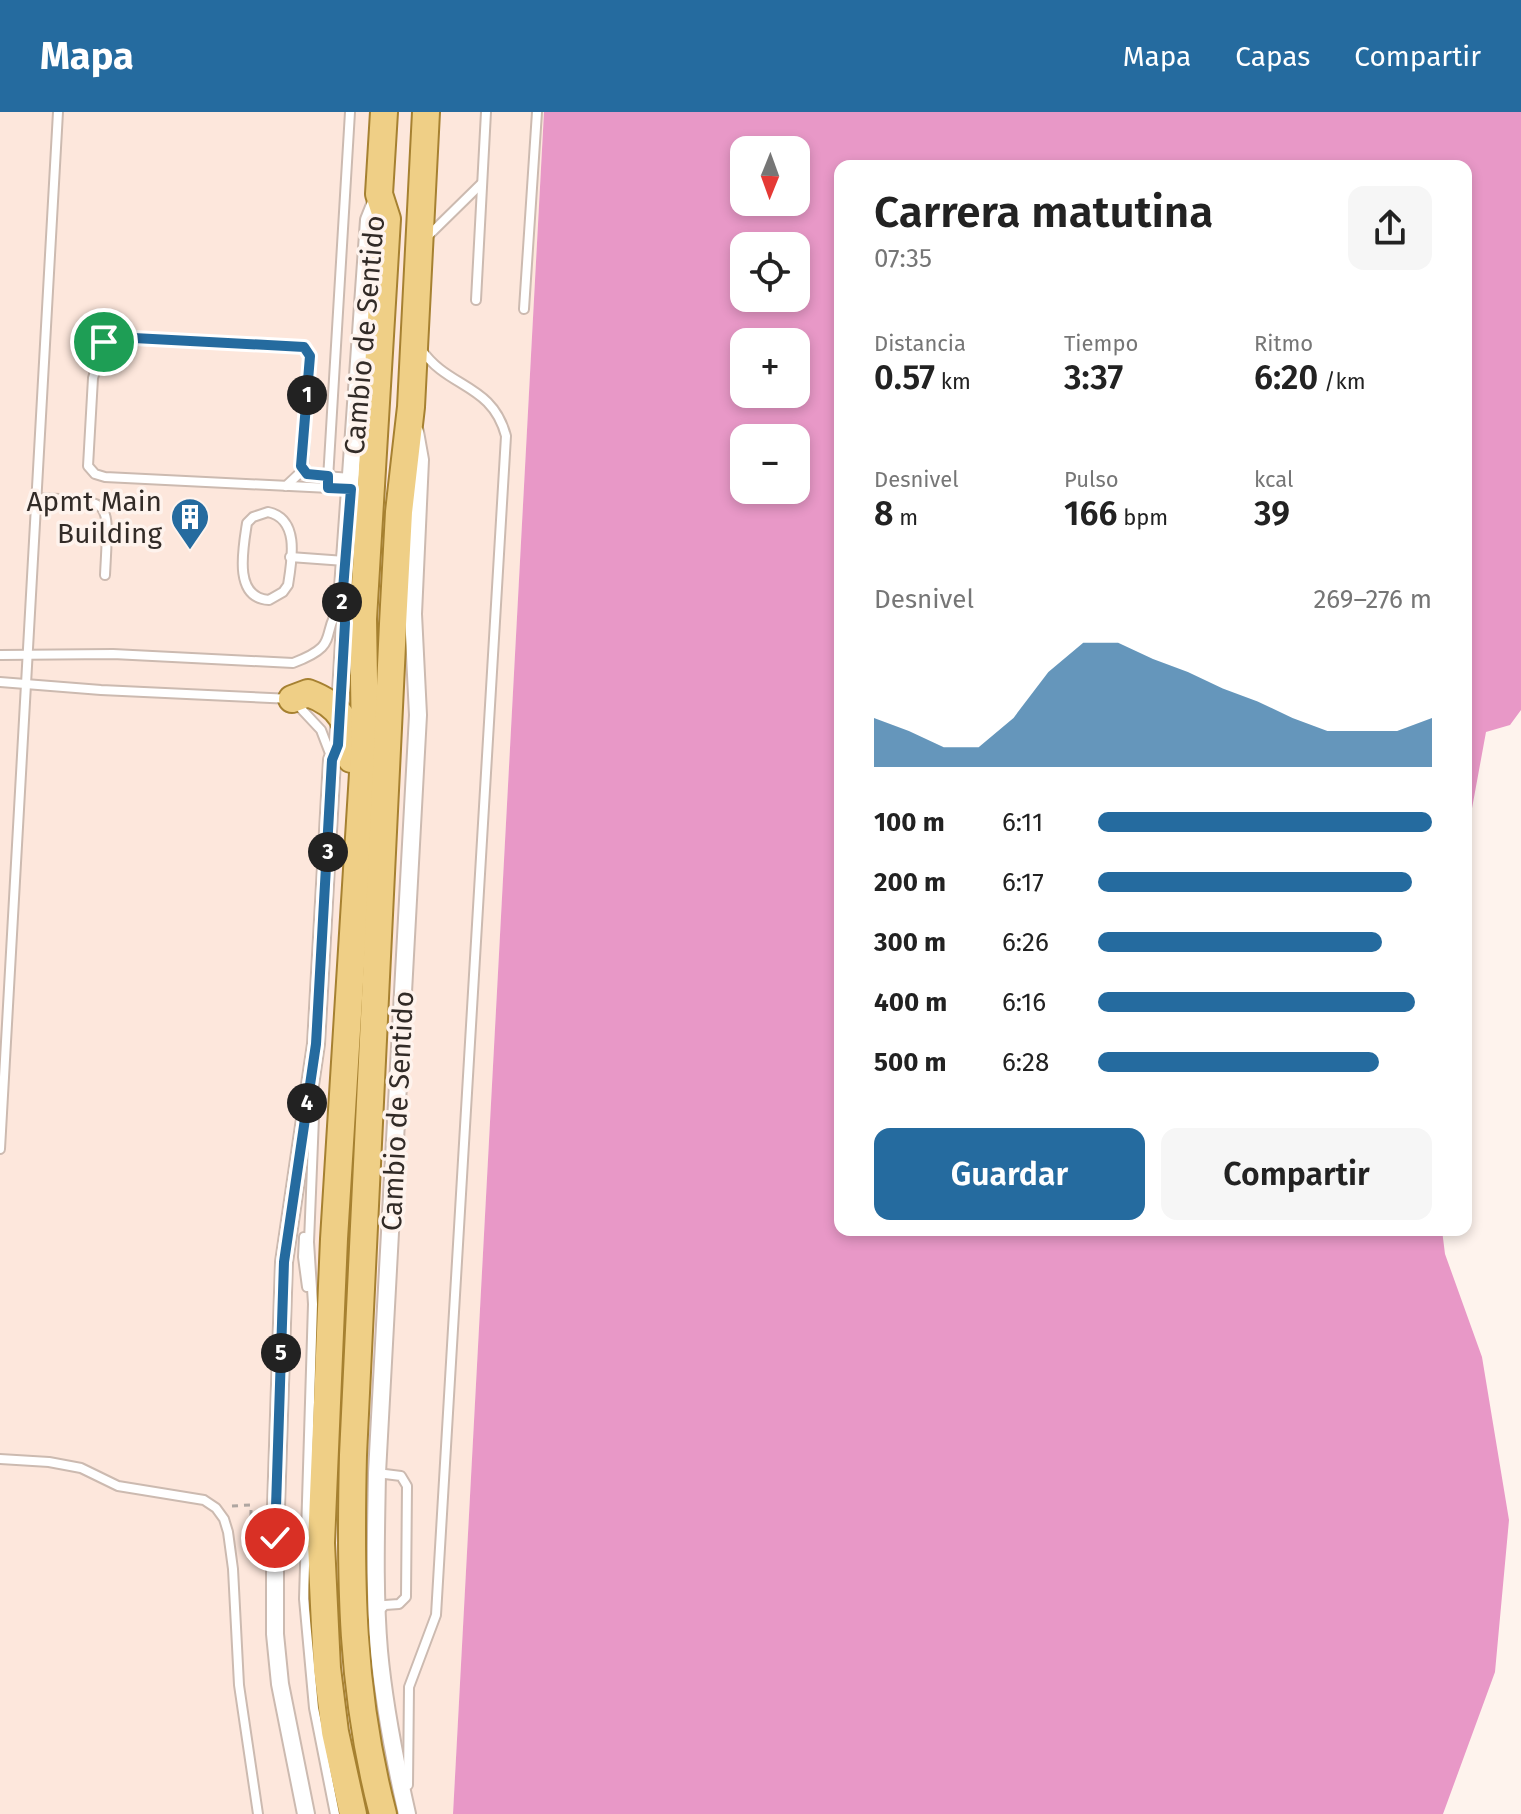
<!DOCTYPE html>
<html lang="es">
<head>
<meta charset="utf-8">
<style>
  :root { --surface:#fff; --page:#f6f6f6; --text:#222; --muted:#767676; --accent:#256b9f }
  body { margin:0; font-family:"Fira Sans",sans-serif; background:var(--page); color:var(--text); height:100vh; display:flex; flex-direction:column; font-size:30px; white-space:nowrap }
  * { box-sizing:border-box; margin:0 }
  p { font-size:26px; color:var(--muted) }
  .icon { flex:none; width:44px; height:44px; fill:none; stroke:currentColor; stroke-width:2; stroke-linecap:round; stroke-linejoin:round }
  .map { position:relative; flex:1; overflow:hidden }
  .details { position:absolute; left:834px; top:48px; width:638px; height:1076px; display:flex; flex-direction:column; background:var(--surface); border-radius:16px; box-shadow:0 4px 12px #0003 }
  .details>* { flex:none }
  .needle { width:52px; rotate:181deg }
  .tools { position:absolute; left:730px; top:24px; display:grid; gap:16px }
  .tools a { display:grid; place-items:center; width:80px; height:80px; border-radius:16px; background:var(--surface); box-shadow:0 4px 12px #0003; font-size:40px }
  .pin { position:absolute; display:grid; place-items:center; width:68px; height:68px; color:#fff; margin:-34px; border:4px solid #fff; border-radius:50%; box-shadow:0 2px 8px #0007 }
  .km { position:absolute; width:40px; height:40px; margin:-20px; border-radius:50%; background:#222; color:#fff; font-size:22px; line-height:40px; text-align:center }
  .round { display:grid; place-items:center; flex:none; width:84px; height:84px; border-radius:16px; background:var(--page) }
  .head { display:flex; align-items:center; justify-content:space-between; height:136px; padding:0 40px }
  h1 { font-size:44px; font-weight:600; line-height:60px }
  .figures { display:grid; grid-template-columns:repeat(3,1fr); gap:12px; height:136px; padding:8px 40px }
  .figures div { display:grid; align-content:center }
  .figures b { font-size:34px; font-weight:600 }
  .figures small { font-size:22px; font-weight:400 }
  .figures p { font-size:22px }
  .chart { height:224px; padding:16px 40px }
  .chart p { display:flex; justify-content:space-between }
  .chart svg { width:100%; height:144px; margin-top:8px; fill:var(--accent); opacity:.7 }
  .action { display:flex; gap:16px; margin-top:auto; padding:16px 40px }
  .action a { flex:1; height:92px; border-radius:16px; background:var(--accent); color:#fff; font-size:32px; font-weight:600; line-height:92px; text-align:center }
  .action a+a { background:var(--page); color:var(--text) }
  ul { padding:0 40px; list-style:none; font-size:26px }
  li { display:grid; grid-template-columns:128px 96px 1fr; align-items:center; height:60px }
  li i { height:20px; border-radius:10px; background:var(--accent) }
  header { display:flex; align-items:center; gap:48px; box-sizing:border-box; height:112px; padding:0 40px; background:var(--accent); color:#fff }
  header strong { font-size:38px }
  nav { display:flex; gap:44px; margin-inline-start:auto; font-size:28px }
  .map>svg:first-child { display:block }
</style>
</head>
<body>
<header>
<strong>Mapa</strong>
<nav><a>Mapa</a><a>Capas</a><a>Compartir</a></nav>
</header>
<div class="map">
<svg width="1521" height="1702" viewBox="0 0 1521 1702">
  <rect width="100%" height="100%" fill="#fef3ed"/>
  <polygon fill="#fde7dc" points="0,0 544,0 453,1702 0,1702"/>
  <path fill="#e898c7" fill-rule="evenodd" d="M544 0H1521V598L1510 613 1486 620 1466 729V54H840V1118H1442L1445 1142 1482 1245 1509 1408 1495 1560 1443 1702H453ZM744 38H796V90H744ZM744 134H796V186H744ZM744 230H796V282H744ZM744 326H796V378H744Z"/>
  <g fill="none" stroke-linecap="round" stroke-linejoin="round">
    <g stroke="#ccbab0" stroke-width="12">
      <g id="service">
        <polyline points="428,124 481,72"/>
        <polyline points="476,188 486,0"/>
        <polyline points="524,197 537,0"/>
        <polyline points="328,367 350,0"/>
        <polyline points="286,374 303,358"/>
        <polyline points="350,377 105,365 95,362 88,354 93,266 104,230 115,225 304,235 310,244 303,358 311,363 351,366"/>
        <path d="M35 386C114 390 109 382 105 463"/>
        <path d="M268 400C300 407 292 448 288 473L283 480 269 488C233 486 243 437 247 411L253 405Z"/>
        <polyline points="290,445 345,449"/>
        <path d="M0 543 113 542 293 551C343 532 318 524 342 491"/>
        <polyline points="0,570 101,578 292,587 321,618 331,644"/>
        <polyline points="315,980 309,1130 313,1192 304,1487 314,1596 335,1702"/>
        <polyline points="0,1037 58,0"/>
        <polyline points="304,1125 303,1145 307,1175"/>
        <polyline points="0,1347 49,1350 81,1356 118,1374 204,1388 216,1396 224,1407 228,1420 233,1457 239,1573 258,1702"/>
        <polyline points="377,1361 401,1364 407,1374 406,1485 399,1492 385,1493 378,1500"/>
        <path d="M408 1673 409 1575 436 1503 506 324C492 271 448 277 421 237"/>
      </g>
    </g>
    <g stroke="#ccbab0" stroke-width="20">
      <g id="minor">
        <polyline points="306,1702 280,1572 275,1522 275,1426 284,1150 316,932 332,648 338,633 345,511 342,490 369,108 379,83"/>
        <path d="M407 1702C395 1649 384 1593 379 1539 374 1480 376 1420 377 1361L418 603 413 502 420 348 415 320"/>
      </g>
    </g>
    <g stroke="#a68131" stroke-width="30">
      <g id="primary">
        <path d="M292 587 308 581C341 593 351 612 351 647"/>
        <polyline points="353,1702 335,1620 327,1556 321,1431 334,1127 365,629 363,507 387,107 379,82 384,0"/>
        <path d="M383 1702C351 1581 350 1467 353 1343L393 512 399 400 411 295 426 0"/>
      </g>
    </g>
    <polyline stroke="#afa6a1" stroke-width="3" stroke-dasharray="6 6" stroke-linecap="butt" points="232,1394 251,1393 251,1406"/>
    <use href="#service" stroke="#fff" stroke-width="8"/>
    <use href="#minor" stroke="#fff" stroke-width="16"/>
    <use href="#primary" stroke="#efcf86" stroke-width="26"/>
  </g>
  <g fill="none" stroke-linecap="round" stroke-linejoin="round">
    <g stroke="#fff" stroke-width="16">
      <polyline id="route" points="104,230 115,225 304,235 310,244 301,354 307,362 328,364 328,376 351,377 342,490 345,511 338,633 332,648 316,932 284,1150 275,1426"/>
    </g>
    <use href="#route" stroke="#256b9f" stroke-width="10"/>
  </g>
  <defs>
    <g id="building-pin" transform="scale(2)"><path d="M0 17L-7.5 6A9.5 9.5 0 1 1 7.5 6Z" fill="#256b9f" stroke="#fef3ed"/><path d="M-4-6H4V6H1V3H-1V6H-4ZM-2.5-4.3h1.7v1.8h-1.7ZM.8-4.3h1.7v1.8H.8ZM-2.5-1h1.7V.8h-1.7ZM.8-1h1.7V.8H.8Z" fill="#fff"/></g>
  </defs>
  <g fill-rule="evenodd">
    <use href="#building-pin" x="190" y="405"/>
  </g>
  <g text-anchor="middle" stroke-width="7" stroke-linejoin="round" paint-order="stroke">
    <g font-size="28" fill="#322b27" stroke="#fef3ed">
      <text transform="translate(364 223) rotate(-85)" y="10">Cambio de Sentido</text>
      <text transform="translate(397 999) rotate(-87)" y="10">Cambio de Sentido</text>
    </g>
    <g font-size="28" fill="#322b27" stroke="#fef3ed" text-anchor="end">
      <text x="162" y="399">Apmt Main<tspan x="162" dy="32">Building</tspan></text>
    </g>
  </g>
</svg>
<div class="tools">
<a><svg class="needle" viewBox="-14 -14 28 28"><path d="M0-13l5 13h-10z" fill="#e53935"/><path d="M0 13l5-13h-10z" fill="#767676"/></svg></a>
<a><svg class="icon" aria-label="locate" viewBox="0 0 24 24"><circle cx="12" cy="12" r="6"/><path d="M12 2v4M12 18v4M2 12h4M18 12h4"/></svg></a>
<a>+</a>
<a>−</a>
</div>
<div class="pin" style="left:104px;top:230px;background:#1e9e55"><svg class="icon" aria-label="arrive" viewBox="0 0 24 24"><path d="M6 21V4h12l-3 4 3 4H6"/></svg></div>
<div class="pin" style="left:275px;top:1426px;background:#d93025"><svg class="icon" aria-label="check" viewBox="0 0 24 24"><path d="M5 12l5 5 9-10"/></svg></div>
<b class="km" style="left:307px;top:283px">1</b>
<b class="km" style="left:342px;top:490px">2</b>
<b class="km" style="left:328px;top:740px">3</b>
<b class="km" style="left:307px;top:991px">4</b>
<b class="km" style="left:281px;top:1241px">5</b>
<section class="details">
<div class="head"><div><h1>Carrera matutina</h1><p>07:35</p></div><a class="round"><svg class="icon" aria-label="share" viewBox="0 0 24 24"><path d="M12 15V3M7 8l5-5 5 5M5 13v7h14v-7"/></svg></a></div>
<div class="figures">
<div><p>Distancia</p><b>0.57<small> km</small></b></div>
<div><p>Tiempo</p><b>3:37</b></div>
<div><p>Ritmo</p><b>6:20<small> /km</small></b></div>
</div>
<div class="figures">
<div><p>Desnivel</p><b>8<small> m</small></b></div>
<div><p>Pulso</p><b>166<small> bpm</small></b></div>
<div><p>kcal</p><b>39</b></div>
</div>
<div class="chart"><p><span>Desnivel</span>269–276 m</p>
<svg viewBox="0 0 160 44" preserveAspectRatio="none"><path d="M0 44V29L10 33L20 38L30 38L40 29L50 15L60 6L70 6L80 11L90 15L100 20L110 24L120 29L130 33L140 33L150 33L160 29V44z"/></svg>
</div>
<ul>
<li><b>100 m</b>6:11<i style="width:100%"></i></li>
<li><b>200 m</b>6:17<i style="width:94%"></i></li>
<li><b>300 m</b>6:26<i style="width:85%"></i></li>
<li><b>400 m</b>6:16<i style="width:95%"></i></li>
<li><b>500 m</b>6:28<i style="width:84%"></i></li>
</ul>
<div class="action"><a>Guardar</a><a>Compartir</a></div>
</section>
</div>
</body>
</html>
